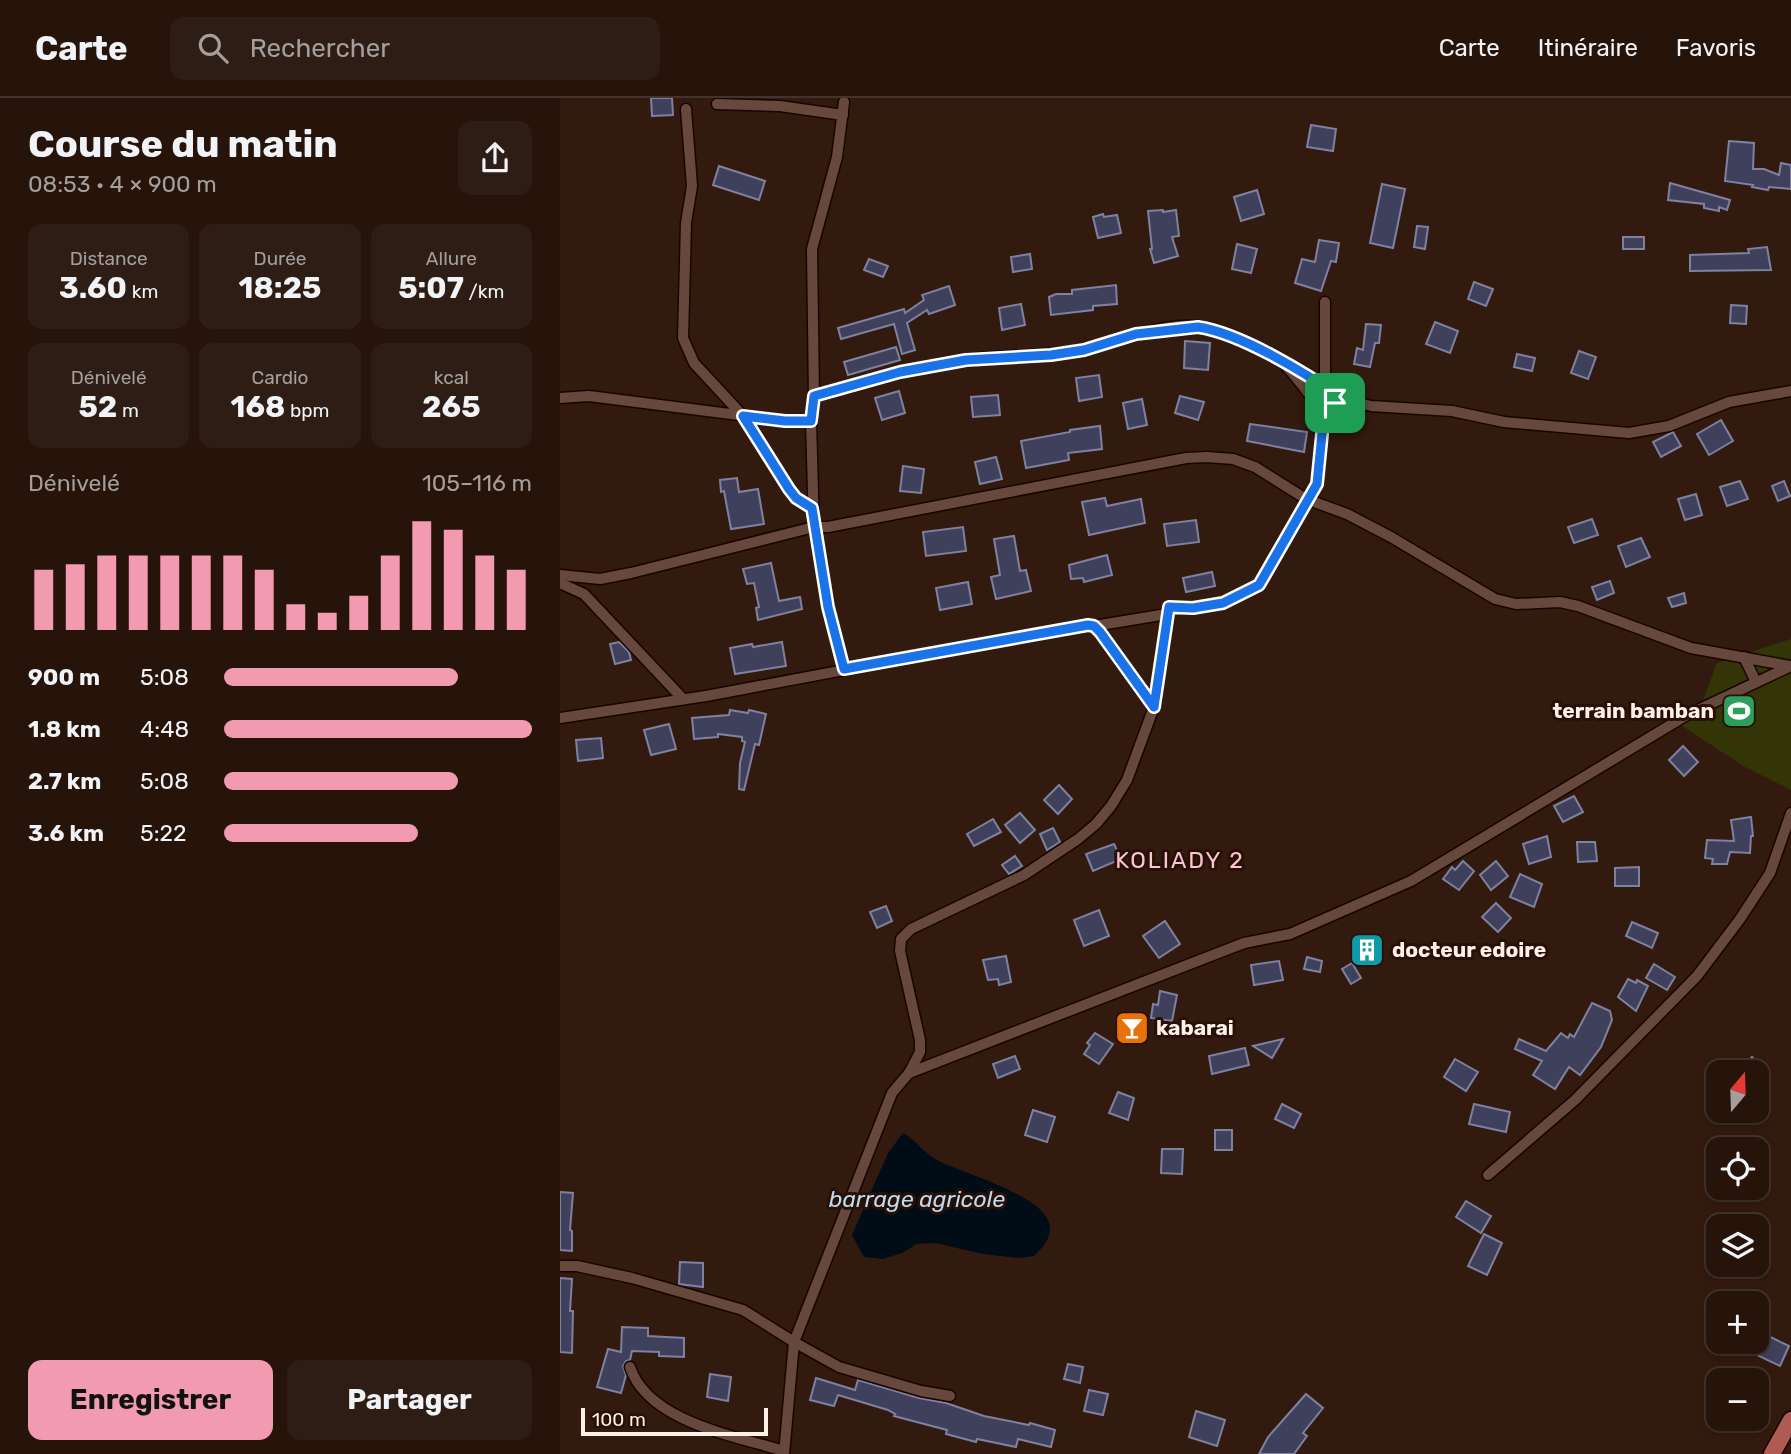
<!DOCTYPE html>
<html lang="fr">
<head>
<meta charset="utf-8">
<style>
  :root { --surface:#26140b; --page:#2e1d14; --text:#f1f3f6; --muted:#a49e9d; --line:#42332c; --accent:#f29ab0 }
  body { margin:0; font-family:Rubik,sans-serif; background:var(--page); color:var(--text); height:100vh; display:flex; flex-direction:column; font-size:26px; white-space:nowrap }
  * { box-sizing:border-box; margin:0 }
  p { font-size:23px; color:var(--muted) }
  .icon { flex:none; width:38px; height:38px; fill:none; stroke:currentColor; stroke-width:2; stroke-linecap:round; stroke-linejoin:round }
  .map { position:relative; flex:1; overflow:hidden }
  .drawer { display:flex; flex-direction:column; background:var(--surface); width:560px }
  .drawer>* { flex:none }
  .needle { width:46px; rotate:19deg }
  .tools { position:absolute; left:1146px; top:962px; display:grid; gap:14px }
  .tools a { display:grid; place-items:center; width:63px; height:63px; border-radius:14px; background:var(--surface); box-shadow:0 4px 10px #0003,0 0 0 2px var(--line); font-size:35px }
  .scale { position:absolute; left:21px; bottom:18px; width:187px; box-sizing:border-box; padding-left:7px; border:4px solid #feefe9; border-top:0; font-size:19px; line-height:24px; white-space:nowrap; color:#feefe9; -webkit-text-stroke:5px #291007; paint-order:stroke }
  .pin { position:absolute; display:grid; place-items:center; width:60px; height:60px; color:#fff; margin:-30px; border-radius:14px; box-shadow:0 4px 10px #0006 }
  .round { display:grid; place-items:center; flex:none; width:74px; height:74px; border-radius:14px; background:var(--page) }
  .overview { display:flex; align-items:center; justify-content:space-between; height:119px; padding:0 28px }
  h1 { font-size:38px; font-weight:700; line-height:52px }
  .metrics { display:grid; grid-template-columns:repeat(3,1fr); gap:10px; height:119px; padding:7px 28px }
  .metrics div { display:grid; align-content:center; border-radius:14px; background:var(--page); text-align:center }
  .metrics b { font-size:30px; font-weight:700 }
  .metrics small { font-size:19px; font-weight:400 }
  .metrics p { font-size:19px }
  .chart { height:196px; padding:14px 28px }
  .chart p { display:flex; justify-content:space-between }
  .chart svg { width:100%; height:126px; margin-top:7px; stroke:var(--accent); stroke-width:6 }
  .action { display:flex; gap:14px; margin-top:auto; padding:14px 28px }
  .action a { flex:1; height:80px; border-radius:14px; background:var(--accent); color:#111; font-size:28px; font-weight:700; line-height:80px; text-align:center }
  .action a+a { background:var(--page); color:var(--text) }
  ul { padding:0 28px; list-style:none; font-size:23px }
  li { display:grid; grid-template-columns:112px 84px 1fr; align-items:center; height:52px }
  li i { height:18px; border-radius:9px; background:var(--accent) }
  header { display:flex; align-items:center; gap:42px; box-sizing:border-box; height:98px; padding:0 35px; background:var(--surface); border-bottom:2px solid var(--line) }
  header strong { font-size:33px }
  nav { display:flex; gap:38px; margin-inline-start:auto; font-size:24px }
  .search { width:490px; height:63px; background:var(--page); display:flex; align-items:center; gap:18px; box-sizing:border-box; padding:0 24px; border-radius:14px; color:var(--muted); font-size:26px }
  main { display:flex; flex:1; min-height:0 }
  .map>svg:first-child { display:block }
</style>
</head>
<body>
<header>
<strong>Carte</strong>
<div class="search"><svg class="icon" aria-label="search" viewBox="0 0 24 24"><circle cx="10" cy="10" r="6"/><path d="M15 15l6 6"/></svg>Rechercher</div>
<nav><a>Carte</a><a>Itinéraire</a><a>Favoris</a></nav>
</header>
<main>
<section class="drawer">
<div class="overview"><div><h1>Course du matin</h1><p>08:53 · 4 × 900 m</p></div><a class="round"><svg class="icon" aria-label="share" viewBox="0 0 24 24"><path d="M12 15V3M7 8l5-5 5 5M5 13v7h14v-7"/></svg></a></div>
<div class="metrics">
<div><p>Distance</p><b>3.60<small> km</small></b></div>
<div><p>Durée</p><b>18:25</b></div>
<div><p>Allure</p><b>5:07<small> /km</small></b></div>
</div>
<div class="metrics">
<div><p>Dénivelé</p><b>52<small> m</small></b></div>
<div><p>Cardio</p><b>168<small> bpm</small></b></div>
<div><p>kcal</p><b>265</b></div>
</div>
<div class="chart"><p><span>Dénivelé</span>105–116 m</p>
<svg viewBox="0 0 160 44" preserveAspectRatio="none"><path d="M5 44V23M15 44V21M25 44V18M35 44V18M45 44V18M55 44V18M65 44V18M75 44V23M85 44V35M95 44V38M105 44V32M115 44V18M125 44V6M135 44V9M145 44V18M155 44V23"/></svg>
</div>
<ul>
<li><b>900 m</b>5:08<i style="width:76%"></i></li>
<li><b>1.8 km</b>4:48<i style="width:100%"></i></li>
<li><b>2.7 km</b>5:08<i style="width:76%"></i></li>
<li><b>3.6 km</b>5:22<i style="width:63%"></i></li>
</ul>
<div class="action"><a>Enregistrer</a><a>Partager</a></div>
</section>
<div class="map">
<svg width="1231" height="1356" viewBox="0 0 1231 1356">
  <rect width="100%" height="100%" fill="#331a0f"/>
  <polygon fill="#343507" points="1231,541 1231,692 1185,669 1113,622 1142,605 1157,565"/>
  <path fill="#000c16" d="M343 1035C357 1043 364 1056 381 1064 405 1076 490 1099 490 1130 490 1142 482 1150 474 1158L459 1160 423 1156 375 1145 357 1146 342 1155 323 1161 304 1159 292 1137 328 1055Z"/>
  <g fill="#3f415c" stroke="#7e819f" stroke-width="2">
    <polygon points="91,0 112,0 113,17 92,18"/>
    <polygon points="751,27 776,31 773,53 747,49"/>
    <polygon points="1169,43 1194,45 1193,71 1204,71 1219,77 1221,65 1231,67 1231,91 1209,89 1208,92 1192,89 1193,87 1165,83"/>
    <polygon points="159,68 205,83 199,102 153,87"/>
    <polygon points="1110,85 1170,102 1167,112 1159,109 1159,113 1144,110 1144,106 1108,102"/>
    <polygon points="822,86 845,91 833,150 810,145"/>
    <polygon points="697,92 704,116 681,123 674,99"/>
    <polygon points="603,112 603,114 616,112 619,138 612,139 618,158 594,165 590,151 592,151 588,113"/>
    <polygon points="543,116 544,119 557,117 561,135 538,140 533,119"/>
    <polygon points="857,128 868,129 865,151 854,149"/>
    <rect x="1063" y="139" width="21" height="12"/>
    <polygon points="759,142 779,145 776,164 771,163 761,193 735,185 742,161 755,164"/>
    <polygon points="677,146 697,151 691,175 672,171"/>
    <polygon points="1207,149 1211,172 1130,173 1130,157 1189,155 1188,151"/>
    <polygon points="470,156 472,171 453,174 451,159"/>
    <polygon points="309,161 328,168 323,179 304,172"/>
    <polygon points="914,184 933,191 926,208 908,201"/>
    <polygon points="556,187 557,206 533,208 533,212 491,217 489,199 496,196 512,196 512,192"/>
    <polygon points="389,188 395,207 369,216 367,212 347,225 355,252 342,256 334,226 281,241 278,230 344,211 345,215 364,202 362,197"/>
    <polygon points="461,206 465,227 442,232 439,210"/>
    <polygon points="1171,207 1187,208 1186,226 1170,225"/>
    <polygon points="875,224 898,233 890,255 866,246"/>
    <polygon points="806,226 821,227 819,245 815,245 810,269 794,266 797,250 803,252"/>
    <polygon points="625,243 650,245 648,272 624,270"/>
    <polygon points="336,249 340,262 288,277 284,264"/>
    <polygon points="1019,253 1036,259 1028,281 1011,275"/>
    <polygon points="957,256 975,260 972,273 954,269"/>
    <polygon points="539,277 542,299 519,303 516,280"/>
    <polygon points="339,293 345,315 322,322 315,300"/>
    <polygon points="438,297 440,317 413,319 411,299"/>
    <polygon points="620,298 644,304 638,322 615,315"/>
    <polygon points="582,301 587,327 568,331 563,305"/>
    <polygon points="1161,322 1173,343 1149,357 1137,336"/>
    <polygon points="690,326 747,334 744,354 687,343"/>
    <polygon points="540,328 542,351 508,355 509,362 466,370 461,343 510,334 510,332"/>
    <polygon points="1113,334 1121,348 1101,359 1093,344"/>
    <polygon points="436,359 442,381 420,386 415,364"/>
    <polygon points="343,368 364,371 361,395 340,393"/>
    <polygon points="177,380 179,394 198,391 204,426 171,431 164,393 161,394 160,382"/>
    <polygon points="1180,383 1188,401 1167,408 1160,389"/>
    <polygon points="1224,383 1230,398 1218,403 1212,388"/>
    <polygon points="1136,396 1142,417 1125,422 1118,401"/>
    <polygon points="545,400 547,408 581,401 585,425 529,437 522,404"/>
    <polygon points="1032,421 1038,437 1014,445 1008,429"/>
    <polygon points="636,422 639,444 607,448 604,426"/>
    <polygon points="403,429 406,453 366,458 363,434"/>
    <polygon points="454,438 460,473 466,472 471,493 436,501 431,479 440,477 434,441"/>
    <polygon points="1081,440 1090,459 1066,469 1058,448"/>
    <polygon points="547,457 552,477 524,484 523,480 511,481 509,467"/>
    <polygon points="211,465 219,503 240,499 242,511 198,522 196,510 199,509 194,485 187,486 183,471"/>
    <polygon points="652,474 655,488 626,494 623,480"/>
    <polygon points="1050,483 1054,495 1037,502 1032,489"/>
    <polygon points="408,484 412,506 380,512 376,490"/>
    <polygon points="1124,495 1126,505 1112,509 1108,500"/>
    <polygon points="59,544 69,554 71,562 55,566 50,546"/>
    <polygon points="222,544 226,568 175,576 170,550 192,546 193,549"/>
    <polygon points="170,612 188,615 189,612 206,616 199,647 195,646 184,692 179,691 180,665 185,644 182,643 182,639 158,636 158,639 134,641 132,620 169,617"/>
    <polygon points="109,626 116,651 91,657 84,632"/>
    <polygon points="41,640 43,660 18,663 16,642"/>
    <polygon points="1123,648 1138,664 1124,678 1109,662"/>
    <polygon points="499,687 512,701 498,716 484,702"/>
    <polygon points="1014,698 1023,714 1003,724 994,708"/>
    <polygon points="460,715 475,732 460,745 445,727"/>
    <polygon points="1191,719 1193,738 1191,738 1190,755 1170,754 1167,766 1152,766 1153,761 1145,760 1147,742 1174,743 1171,722"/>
    <polygon points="433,721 441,734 414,748 407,736"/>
    <polygon points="493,730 500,744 487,752 480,736"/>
    <polygon points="987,738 991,759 969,766 963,746"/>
    <polygon points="1017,744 1035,744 1037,763 1018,764"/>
    <polygon points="554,746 561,761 533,773 526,756"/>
    <polygon points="455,758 462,768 449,776 442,767"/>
    <polygon points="903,763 914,773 899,792 883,781 892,769 895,772"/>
    <polygon points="936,763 948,778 931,792 920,777"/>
    <polygon points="1079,769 1079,788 1055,788 1055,770"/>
    <polygon points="960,776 982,786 974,809 950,799"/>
    <polygon points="936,805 951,820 938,834 922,819"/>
    <polygon points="326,808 332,823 317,830 310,814"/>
    <polygon points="539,812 549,838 524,848 514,822"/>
    <polygon points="605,823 620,846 599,860 583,838"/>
    <polygon points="1072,824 1098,835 1092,850 1066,838"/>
    <polygon points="812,841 819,856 802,863 794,847"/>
    <polygon points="446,858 451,884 439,887 438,881 428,882 423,862"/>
    <polygon points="747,859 762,863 760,874 744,871"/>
    <polygon points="719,863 723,882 694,887 691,867"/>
    <polygon points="792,865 801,880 791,886 782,871"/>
    <polygon points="1094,866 1115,879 1107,892 1086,880"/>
    <polygon points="1068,881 1076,885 1077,882 1088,888 1076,913 1058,899"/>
    <polygon points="600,893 617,897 612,923 591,920 593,906 598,907"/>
    <polygon points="1032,905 1050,913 1052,922 1041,949 1020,977 1009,969 995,991 973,977 982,963 955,951 959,941 986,953 1001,935 1008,940 1010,936 1014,939"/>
    <polygon points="567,920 582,925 576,940 563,934"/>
    <polygon points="535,935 553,946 539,966 524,956 530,947 527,945"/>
    <polygon points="723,941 712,960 693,948"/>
    <polygon points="685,950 689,967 652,976 649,958"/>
    <polygon points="455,958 460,971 438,980 433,966"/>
    <polygon points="1192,959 1209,975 1177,975"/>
    <polygon points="895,961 918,974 906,993 884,979"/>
    <polygon points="558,994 574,1000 568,1022 549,1015"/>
    <polygon points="722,1006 741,1016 734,1030 715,1021"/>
    <polygon points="914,1006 950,1014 946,1034 909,1026"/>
    <polygon points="473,1012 495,1019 487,1044 465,1037"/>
    <rect x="655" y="1032" width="17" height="20"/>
    <polygon points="602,1051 623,1051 622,1076 601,1075"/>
    <polygon points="0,1094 13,1095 10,1132 12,1133 12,1153 0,1152"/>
    <polygon points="906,1103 931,1118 921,1135 896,1119"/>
    <polygon points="924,1136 942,1145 927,1177 908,1168"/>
    <polygon points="120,1164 143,1165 143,1189 119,1186"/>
    <polygon points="0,1180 12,1181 10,1213 13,1213 12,1255 0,1254"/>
    <polygon points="62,1229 88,1230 88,1238 124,1240 124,1259 99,1258 99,1254 72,1253 70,1262 66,1263 63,1268 66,1277 61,1295 37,1289 48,1251 61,1254"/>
    <polygon points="1206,1237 1229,1248 1220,1268 1197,1257"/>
    <polygon points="508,1266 523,1269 520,1285 504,1281"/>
    <polygon points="150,1276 171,1279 168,1303 147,1299"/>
    <polygon points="256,1280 295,1292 298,1282 359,1300 386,1305 424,1318 469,1327 470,1325 495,1332 491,1349 458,1341 456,1349 417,1341 416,1344 386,1336 387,1332 334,1318 335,1316 328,1312 278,1297 274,1308 250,1302"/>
    <polygon points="529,1292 548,1296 543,1317 524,1313"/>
    <polygon points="746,1296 763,1310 743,1335 747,1338 734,1356 699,1356 708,1339"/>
    <polygon points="636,1313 665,1322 657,1348 629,1339"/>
  </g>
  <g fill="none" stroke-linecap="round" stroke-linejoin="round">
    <g stroke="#1a0400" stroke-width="13">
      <g id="street">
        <polyline points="157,6 220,8 283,17"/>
        <polyline points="126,11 132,88 126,125 123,240 134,265 183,318 229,391 236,400 252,410"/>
        <polyline points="727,268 781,300"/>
        <path d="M254 298C303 284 353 270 404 262 443 256 483 259 521 252 563 244 609 219 652 231 672 236 709 252 724 266 739 281 751 300 764 316L781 300 811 308 892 313 944 324 1069 335 1109 328 1169 304 1231 293"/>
        <polyline points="0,300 29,298 225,323 251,323"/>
        <polyline points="0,477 40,481 71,475 254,429 268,429 626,360 647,359 673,361 695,369 746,401 787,416 831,439 935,501 956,506 1000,504 1018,508 1131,550 1230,568"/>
        <polyline points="0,485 24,496 123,601"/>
        <polyline points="534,528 607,516"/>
        <polyline points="1184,559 1196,584"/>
        <polyline points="284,571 268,509 254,429 251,323 254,298 252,151 277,59 284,4"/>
        <polyline points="0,620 146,598 524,527 534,528 540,534 594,609"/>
        <polyline points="349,975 360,954 360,942 340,853 341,841 351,831 464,777 518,741 536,726 551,708 567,682 594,609 609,509 633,510 663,505 699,487 757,386 765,289 765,204"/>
        <polyline points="928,1077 1015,1002 1137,878 1180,821 1210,775 1231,715"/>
        <polyline points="0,1168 17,1168 72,1180 183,1212 234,1244 224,1356"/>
        <path d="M70 1269C88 1324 176 1338 224 1353"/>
        <polyline points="390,1298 361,1293 279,1269 234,1244 332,995 349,975 684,845 730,836 851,783 1127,617 1231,568"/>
      </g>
    </g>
    <g stroke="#1a0400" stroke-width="19">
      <polyline id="primary" points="1212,1356 1231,1322"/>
    </g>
    <use href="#street" stroke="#66483d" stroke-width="10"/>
    <use href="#primary" stroke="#af5b53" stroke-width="16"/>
  </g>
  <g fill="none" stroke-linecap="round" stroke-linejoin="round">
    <g stroke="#fff" stroke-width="14">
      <path id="route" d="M638 229C680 235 746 275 781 300L764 316 757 386 699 487 663 505 633 510 609 509 594 609 540 534 534 528 528 527 284 571 268 509 252 410 236 400 229 391 183 318 225 323H251L254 298 340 274 406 262 491 257 524 252 576 236Z"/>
    </g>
    <use href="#route" stroke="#1a73e8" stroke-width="9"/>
  </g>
  <defs>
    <g id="stadium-square" transform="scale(1.75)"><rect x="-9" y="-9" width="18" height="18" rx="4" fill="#2e9e5b" stroke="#291007"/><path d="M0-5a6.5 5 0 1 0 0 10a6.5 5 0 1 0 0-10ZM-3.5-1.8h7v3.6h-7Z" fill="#fff"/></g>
    <g id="building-square" transform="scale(1.75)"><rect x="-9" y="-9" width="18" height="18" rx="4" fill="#0f9aa8" stroke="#291007"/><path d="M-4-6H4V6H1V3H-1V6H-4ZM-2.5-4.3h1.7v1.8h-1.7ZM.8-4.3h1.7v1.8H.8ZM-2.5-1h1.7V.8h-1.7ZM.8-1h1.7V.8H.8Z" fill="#fff"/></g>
    <g id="bar-square" transform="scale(1.75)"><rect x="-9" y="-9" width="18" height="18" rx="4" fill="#e8710a" stroke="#291007"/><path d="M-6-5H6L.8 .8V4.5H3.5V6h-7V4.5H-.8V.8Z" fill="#fff"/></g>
  </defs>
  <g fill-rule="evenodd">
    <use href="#stadium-square" x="1179" y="613"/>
    <use href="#building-square" x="807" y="852"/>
    <use href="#bar-square" x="572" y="930"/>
  </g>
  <g text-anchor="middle" stroke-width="6" stroke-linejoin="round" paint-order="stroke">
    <g font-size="21" font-weight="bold" fill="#feefe9" stroke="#291007" text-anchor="start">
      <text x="1154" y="620" text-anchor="end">terrain bamban</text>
      <text x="832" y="859">docteur edoire</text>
      <text x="596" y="937">kabarai</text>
    </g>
    <g font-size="23" letter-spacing="2" fill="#f8c5d1" stroke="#291007">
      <text x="620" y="770">KOLIADY 2</text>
    </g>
    <g font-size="23" font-style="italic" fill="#beddf3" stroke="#291007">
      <text x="357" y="1109">barrage agricole</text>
    </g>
  </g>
</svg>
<div class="tools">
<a><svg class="needle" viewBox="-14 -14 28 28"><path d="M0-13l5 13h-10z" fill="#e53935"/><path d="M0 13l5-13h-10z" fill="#a49e9d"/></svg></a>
<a><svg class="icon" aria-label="locate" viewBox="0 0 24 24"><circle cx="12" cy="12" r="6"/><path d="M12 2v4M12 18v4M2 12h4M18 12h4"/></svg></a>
<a><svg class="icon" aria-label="layers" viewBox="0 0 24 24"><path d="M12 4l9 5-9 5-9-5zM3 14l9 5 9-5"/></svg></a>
<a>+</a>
<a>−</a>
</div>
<div class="scale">100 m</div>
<div class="pin" style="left:775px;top:305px;background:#1e9e55"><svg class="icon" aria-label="arrive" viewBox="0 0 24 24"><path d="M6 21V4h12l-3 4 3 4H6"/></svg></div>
</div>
</main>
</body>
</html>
